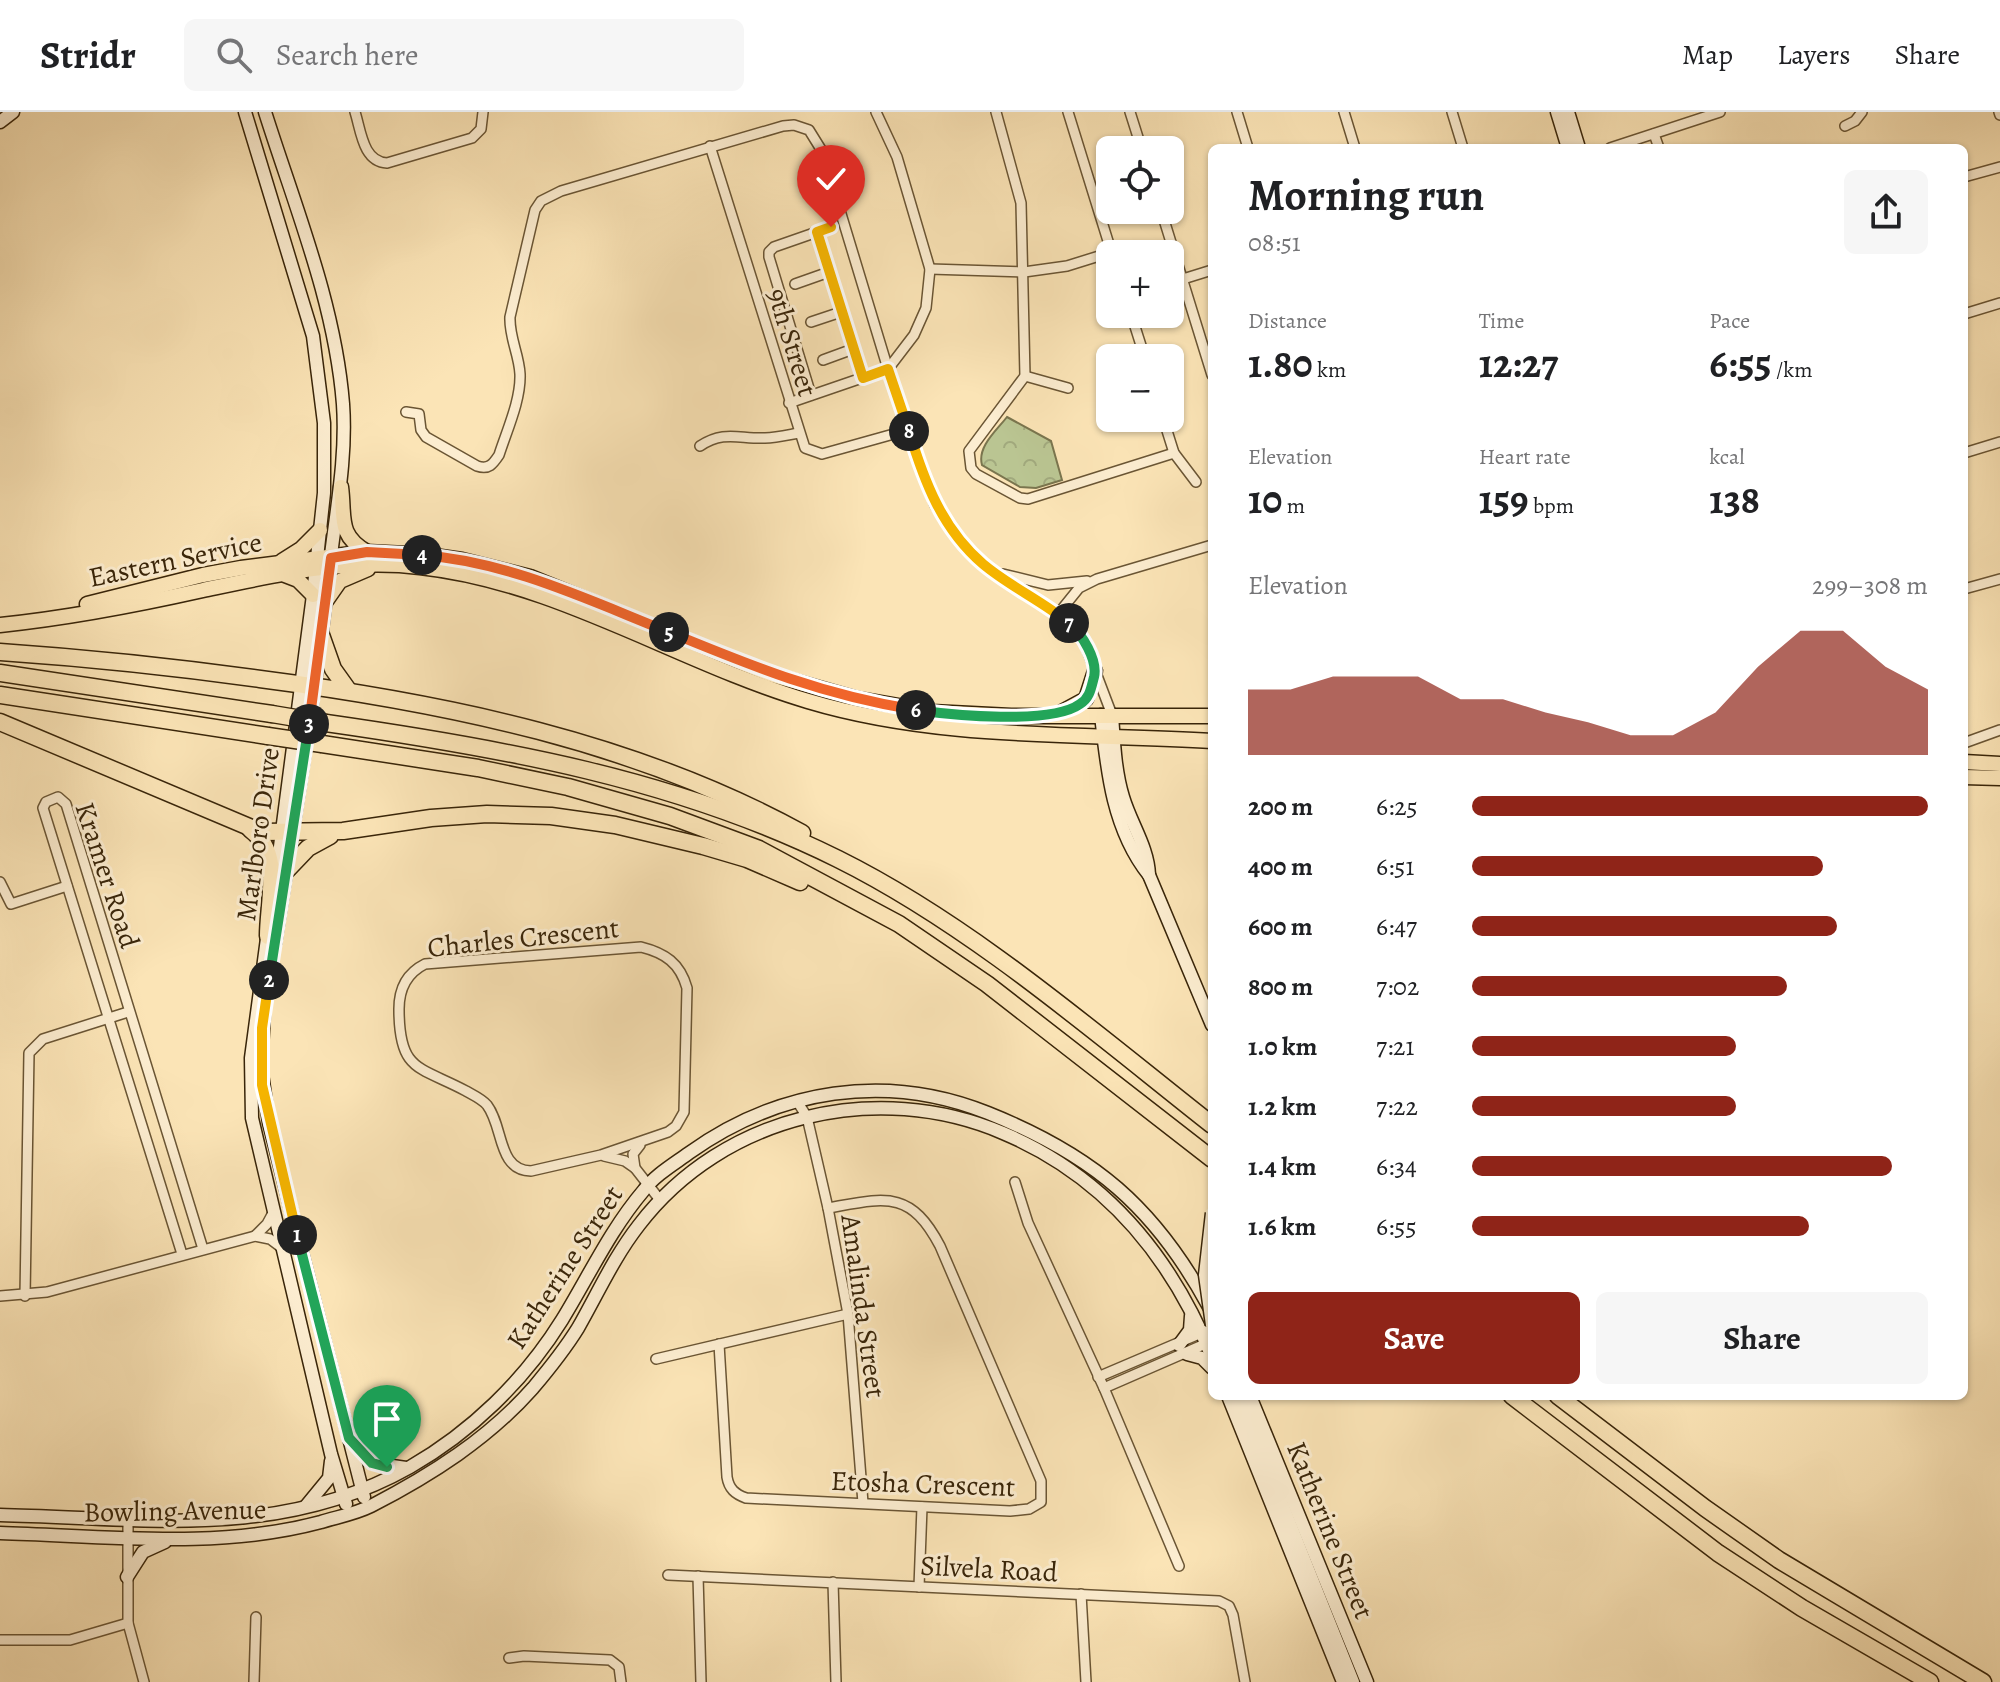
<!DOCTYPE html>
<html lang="en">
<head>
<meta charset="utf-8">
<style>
  :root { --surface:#fff; --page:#f6f6f6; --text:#202124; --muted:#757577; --line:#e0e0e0; --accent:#8f2418 }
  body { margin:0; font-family:Alegreya,serif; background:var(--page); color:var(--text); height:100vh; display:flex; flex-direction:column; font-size:30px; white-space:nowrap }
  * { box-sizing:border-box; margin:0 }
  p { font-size:26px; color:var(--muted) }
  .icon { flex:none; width:44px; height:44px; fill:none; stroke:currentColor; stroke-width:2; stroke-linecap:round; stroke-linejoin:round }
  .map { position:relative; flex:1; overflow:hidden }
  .panel { position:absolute; left:1208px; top:32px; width:760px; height:1256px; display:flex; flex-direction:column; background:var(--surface); border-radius:12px; box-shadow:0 2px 6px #0004 }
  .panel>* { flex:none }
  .tools { position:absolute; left:1096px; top:24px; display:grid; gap:16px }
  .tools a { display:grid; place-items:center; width:88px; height:88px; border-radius:12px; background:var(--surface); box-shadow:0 2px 6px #0004; font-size:40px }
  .pin { position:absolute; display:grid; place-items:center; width:68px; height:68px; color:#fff; margin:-82px -34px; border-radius:50% 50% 50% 0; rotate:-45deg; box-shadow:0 0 8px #0007 }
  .pin .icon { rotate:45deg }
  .km { position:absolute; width:40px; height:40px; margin:-20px; border-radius:50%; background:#222; color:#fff; font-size:22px; line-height:40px; text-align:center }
  .round { display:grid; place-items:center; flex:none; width:84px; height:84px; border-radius:12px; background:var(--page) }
  .headline { display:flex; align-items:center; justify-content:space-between; height:136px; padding:0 40px }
  h1 { font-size:44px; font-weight:700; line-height:60px }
  .metrics { display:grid; grid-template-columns:repeat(3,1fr); gap:12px; height:136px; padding:8px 40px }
  .metrics div { display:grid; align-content:center }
  .metrics b { font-size:40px; font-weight:700 }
  .metrics small { font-size:22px; font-weight:400 }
  .metrics p { font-size:22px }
  .chart { height:224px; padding:16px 40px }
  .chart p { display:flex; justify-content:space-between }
  .chart svg { width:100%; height:144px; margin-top:8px; fill:var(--accent); opacity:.7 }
  .cta { display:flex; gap:16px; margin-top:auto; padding:16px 40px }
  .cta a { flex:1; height:92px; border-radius:12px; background:var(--accent); color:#fff; font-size:32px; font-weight:700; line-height:92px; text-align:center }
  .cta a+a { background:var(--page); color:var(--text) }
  ul { padding:0 40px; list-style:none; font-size:26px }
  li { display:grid; grid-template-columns:128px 96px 1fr; align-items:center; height:60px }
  li i { height:20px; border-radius:10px; background:var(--accent) }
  header { display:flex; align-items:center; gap:48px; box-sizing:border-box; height:112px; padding:0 40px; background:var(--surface); border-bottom:2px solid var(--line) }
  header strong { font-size:38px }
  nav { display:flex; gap:44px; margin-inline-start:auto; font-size:28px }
  .search { width:560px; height:72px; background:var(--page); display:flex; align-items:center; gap:20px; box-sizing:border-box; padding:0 28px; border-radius:12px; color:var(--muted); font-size:30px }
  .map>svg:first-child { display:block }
</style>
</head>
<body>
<header>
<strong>Stridr</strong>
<div class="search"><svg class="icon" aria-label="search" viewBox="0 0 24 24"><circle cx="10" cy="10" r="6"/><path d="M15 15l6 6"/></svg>Search here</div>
<nav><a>Map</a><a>Layers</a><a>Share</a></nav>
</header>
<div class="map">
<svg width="2000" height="1570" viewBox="0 0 2000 1570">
  <defs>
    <pattern id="forest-crowns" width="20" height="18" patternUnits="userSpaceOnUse" patternTransform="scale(2)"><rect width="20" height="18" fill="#bac592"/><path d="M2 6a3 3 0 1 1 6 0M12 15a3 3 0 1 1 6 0" fill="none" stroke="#a1a97d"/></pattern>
  </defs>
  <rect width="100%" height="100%" fill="#fbe4b6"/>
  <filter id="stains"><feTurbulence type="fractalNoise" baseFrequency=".0025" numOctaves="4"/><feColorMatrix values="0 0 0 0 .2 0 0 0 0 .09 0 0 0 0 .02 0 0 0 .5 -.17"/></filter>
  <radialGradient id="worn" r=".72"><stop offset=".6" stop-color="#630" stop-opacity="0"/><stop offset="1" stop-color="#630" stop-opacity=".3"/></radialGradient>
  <path fill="url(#forest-crowns)" stroke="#7a754e" stroke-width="2" d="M1007 305 1051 329 1062 368 1036 376 1020 375 982 353C977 335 996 319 1007 305Z"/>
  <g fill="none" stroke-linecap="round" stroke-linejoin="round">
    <g stroke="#6a5534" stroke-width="12">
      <g id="street">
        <path d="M355 0C361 19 363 50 387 51L472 26 481 17 483 0"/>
        <polyline points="996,0 1021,91 1025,264 969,339 971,356 976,362 1020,386 1028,387 1174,341"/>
        <polyline points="1068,0 1112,142"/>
        <polyline points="1130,0 1142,38"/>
        <polyline points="1237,0 1248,36"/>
        <polyline points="1344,0 1355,36"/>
        <polyline points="1452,0 1463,36"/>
        <polyline points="1999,0 2000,3"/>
        <polyline points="1845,14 1855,9 1862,0"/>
        <polyline points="1654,22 1659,36"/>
        <polyline points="710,34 805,336 822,342 908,318"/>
        <polyline points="1610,36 1720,0"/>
        <polyline points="1964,65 2000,55"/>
        <polyline points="1161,98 1212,263"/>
        <polyline points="831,115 817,120 863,266"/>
        <polyline points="930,157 1024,160 1067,154 1112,140"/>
        <polyline points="1183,167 1212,158"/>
        <polyline points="795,172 829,160"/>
        <polyline points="1131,202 1145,246"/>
        <polyline points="1964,202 2000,191"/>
        <polyline points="811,210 841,200"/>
        <polyline points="823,248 853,237"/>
        <polyline points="1025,264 1068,276"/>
        <polyline points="811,283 769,145 769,140 774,135 817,120"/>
        <polyline points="789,291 888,257 914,223 926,196 930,157 897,45 876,0"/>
        <path d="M406 300 419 302 421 318 426 325 477 354C489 358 493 352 499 343 507 318 521 288 520 262 519 242 509 225 510 205L535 98 541 89 561 79 783 14 794 13 809 18 822 39 888 257 919 352 935 393 959 427 983 452 1075 516 1085 532 1112 603"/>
        <polyline points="1163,306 1174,341 1196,370"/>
        <path d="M700 334C724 318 739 327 765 326 776 326 788 323 799 321"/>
        <polyline points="1964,341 2000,330"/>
        <polyline points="1003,462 1048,473 1087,469"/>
        <polyline points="1964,477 2000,467"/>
        <polyline points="1058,502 1079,476 1097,467 1212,433"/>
        <polyline points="1964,631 2000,618"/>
        <polyline points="0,770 11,792 67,774"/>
        <path d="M641 835C665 841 680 851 687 876L684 1000 676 1014 668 1020 601 1043 531 1059C497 1058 504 1015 487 993 482 987 473 983 466 979 419 954 399 960 399 897 399 877 407 861 425 852Z"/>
        <polyline points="797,989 807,1005 828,1096 848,1202 863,1391"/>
        <polyline points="640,1033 633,1042 635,1056 660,1088"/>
        <polyline points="604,1044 625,1049 635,1056"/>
        <polyline points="1015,1070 1028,1111 1104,1276 1179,1454"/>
        <polyline points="255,1124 267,1112 274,1099"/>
        <polyline points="182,1142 43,696 46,690 58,685 66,692 203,1137"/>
        <polyline points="0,1184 47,1180 255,1124 270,1127 282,1136"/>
        <polyline points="25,1184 29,941 43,927 128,900"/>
        <path d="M719 1232 727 1365C729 1377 735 1382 746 1386L1010 1399 1029 1397 1041 1390V1369L940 1134C910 1077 885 1086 828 1096"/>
        <polyline points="656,1247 848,1202"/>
        <polyline points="1098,1265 1206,1219"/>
        <polyline points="1104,1276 1212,1229"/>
        <polyline points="128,1407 128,1511 144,1570"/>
        <polyline points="668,1463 1219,1489 1229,1494 1233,1503 1245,1570"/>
        <polyline points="698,1464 701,1570"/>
        <polyline points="833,1470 836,1570"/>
        <polyline points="919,1475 922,1395"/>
        <polyline points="1081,1482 1086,1570"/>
        <polyline points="0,1528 70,1528 128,1511"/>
        <polyline points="509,1546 524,1544 610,1548 619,1555 621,1570"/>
        <polyline points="254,1570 256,1505"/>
      </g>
    </g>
    <g stroke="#392509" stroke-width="15">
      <g id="secondary">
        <polyline points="245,0 313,224 324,311 324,381 313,483 276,765"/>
        <path d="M265 0C295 95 335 191 343 292 347 348 335 404 329 460 315 584 294 707 275 831"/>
        <polyline points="1557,0 1568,36"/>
        <polyline points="1568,0 1579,36"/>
        <polyline points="0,10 13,0"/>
        <path d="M1101 603C1107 659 1113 718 1149 763L1212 913"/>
        <path d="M1112 603C1114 631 1115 659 1123 685 1131 712 1148 735 1149 763"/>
        <polyline points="268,819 251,946 252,1006 331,1342 346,1392"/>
        <polyline points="264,900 261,955 269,1011 364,1385"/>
        <polyline points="1179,1233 1190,1218 1191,1204"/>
        <polyline points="1187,1242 1202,1246 1212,1256"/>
        <polyline points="1228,1284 1343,1570"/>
        <polyline points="1239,1284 1353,1570"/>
        <polyline points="1250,1284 1367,1570"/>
        <polyline points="353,1332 372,1351 406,1356"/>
        <polyline points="306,1394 329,1366 331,1349"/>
        <path d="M0 1403C143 1406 279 1429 410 1355 471 1320 524 1269 562 1208 589 1164 610 1118 644 1078 655 1063 674 1052 689 1041 779 977 886 960 988 1001 1093 1043 1155 1095 1209 1195"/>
        <path d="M0 1421C106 1424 217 1438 321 1410 337 1405 355 1402 371 1394 431 1363 488 1327 533 1276 549 1257 565 1237 578 1216 598 1181 614 1145 639 1113 723 1003 877 967 1003 1021 1105 1064 1171 1144 1212 1245"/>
        <polyline points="127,1465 143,1440 165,1430"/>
      </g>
    </g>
    <g stroke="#392509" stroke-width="17">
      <g id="primary">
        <path d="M341 375C345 405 337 423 367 440"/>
        <polyline points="282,449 301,437 320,418"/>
        <polyline points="285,463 298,468 313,483"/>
        <polyline points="326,489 340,469 368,457"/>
        <polyline points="87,492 203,463 241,456 367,440 427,443 462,448 530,465 769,562 857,587 932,600 1011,604 1212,604"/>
        <path d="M0 513C68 506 136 493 203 478 274 463 347 446 420 455 558 470 677 550 808 589 938 628 1078 621 1212 629"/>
        <polyline points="1062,600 1086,587 1095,559"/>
        <polyline points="1964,650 2000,652"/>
        <polyline points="1964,665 2000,666"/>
      </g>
    </g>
    <g stroke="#392509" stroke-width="19">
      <g id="highway">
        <polyline points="321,523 333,557 348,578"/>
        <path d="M0 540C87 546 174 555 260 567 446 591 636 630 802 721"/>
        <polyline points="0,561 272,602"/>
        <polyline points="0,583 268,624"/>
        <polyline points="0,610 261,720 343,719 431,706 487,702 551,704 615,713 703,734 747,747 800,770"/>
        <path d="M326 611C501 636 677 667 838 747 971 813 1095 921 1212 1013"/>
        <polyline points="322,632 478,656 568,675 670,704 759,737 899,812 987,872 1212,1047"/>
        <path d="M250 717C283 741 268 789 268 824"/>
        <polyline points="286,759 308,736 330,724"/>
        <polyline points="1512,1284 1718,1441 1802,1496 1930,1570"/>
        <polyline points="1558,1284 1705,1396 1779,1448 1983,1570"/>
      </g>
    </g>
    <use href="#street" stroke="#fcedd0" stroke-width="9"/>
    <use href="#secondary" stroke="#fcedd0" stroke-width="12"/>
    <use href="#primary" stroke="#fbe4b6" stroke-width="14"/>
    <use href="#highway" stroke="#fbe4b6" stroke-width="16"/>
    <g stroke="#392509" stroke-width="15" stroke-linecap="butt">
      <polyline id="secondary-bridge" points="1212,1101 1205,1163 1212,1213"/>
    </g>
    <g stroke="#392509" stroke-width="19" stroke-linecap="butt">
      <g id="highway-bridge">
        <polyline points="272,602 326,611"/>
        <polyline points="268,624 322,632"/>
      </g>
    </g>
    <use href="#secondary-bridge" stroke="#fcedd0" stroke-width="12"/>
    <use href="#highway-bridge" stroke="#fbe4b6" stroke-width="16"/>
  </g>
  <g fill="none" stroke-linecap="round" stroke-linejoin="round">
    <g stroke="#fff" stroke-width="16">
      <polyline id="split-1" points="297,1123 349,1326 372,1351 387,1355"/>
    </g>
    <g stroke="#fff" stroke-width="16">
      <polyline id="split-2" points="269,868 262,916 262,973 297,1123"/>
    </g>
    <g stroke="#fff" stroke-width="16">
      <polyline id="split-3" points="269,868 309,612"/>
    </g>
    <g stroke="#fff" stroke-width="16">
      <polyline id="split-4" points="309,612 331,446 367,440 422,443"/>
    </g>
    <g stroke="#fff" stroke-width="16">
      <path id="split-5" d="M422 443C510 450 588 488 669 520"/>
    </g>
    <g stroke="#fff" stroke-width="16">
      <path id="split-6" d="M669 520C754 555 823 583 916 598"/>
    </g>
    <g stroke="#fff" stroke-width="16">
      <path id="split-7" d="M916 598C952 603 1051 613 1080 592 1090 586 1091 576 1094 565 1098 548 1082 522 1069 511"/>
    </g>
    <g stroke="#fff" stroke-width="16">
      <path id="split-8" d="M909 319C924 369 942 417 983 452 1009 474 1042 489 1069 511"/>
    </g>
    <g stroke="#fff" stroke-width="16">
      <polyline id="split-9" points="831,115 817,120 863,266 888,257 909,319"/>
    </g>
    <use href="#split-1" stroke="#22a559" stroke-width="10"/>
    <use href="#split-2" stroke="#f5b400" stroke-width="10"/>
    <use href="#split-3" stroke="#22a559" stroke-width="10"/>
    <use href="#split-4" stroke="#f0652b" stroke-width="10"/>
    <use href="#split-5" stroke="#f0652b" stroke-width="10"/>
    <use href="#split-6" stroke="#f0652b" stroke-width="10"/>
    <use href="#split-7" stroke="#22a559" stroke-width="10"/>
    <use href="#split-8" stroke="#f5b400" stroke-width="10"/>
    <use href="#split-9" stroke="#f5b400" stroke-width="10"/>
  </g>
  <g text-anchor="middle" stroke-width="6" stroke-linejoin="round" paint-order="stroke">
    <g font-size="28" fill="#392509" stroke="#fcedd0">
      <text transform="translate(793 230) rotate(73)" y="10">9th Street</text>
      <text transform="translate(175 447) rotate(-12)" y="10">Eastern Service</text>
      <text transform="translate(257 722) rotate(-82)" y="10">Marlboro Drive</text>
      <text transform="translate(108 763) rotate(72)" y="10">Kramer Road</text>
      <text transform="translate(523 825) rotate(-6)" y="10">Charles Crescent</text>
      <text transform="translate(564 1155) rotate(-57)" y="10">Katherine Street</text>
      <text transform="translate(864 1194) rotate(82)" y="10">Amalinda Street</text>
      <text transform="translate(923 1371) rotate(2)" y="10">Etosha Crescent</text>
      <text transform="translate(175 1398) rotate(-1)" y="10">Bowling Avenue</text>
      <text transform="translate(1331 1418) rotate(68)" y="10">Katherine Street</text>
      <text transform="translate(989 1456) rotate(3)" y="10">Silvela Road</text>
    </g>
  </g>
  <rect width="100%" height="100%" filter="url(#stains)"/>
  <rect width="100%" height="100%" fill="url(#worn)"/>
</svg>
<div class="tools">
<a><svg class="icon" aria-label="locate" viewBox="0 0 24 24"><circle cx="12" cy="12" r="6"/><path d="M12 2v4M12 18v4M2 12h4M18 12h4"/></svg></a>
<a>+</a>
<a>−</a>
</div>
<div class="pin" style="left:387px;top:1355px;background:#1e9e55"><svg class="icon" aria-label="arrive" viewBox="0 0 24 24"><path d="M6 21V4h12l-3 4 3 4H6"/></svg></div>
<div class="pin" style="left:831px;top:115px;background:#d93025"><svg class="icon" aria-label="check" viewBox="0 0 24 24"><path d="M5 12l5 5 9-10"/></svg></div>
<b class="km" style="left:297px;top:1123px">1</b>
<b class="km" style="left:269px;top:868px">2</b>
<b class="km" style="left:309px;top:612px">3</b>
<b class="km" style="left:422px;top:443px">4</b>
<b class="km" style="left:669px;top:520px">5</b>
<b class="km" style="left:916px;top:598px">6</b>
<b class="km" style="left:1069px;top:511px">7</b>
<b class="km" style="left:909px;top:319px">8</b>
<section class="panel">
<div class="headline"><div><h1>Morning run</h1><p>08:51</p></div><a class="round"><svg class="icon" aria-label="share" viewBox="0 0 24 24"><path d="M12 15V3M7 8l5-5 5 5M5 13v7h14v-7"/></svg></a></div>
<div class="metrics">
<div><p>Distance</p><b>1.80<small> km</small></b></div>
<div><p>Time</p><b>12:27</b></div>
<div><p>Pace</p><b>6:55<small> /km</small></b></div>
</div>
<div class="metrics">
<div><p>Elevation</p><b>10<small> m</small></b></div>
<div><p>Heart rate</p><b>159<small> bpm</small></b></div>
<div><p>kcal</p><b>138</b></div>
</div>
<div class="chart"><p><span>Elevation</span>299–308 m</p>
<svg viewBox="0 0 160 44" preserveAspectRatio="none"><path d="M0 44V24L10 24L20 20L30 20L40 20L50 27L60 27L70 31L80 34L90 38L100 38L110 31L120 17L130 6L140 6L150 17L160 24V44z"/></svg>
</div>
<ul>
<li><b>200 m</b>6:25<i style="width:100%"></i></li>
<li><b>400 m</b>6:51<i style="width:77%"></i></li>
<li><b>600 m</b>6:47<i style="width:80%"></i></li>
<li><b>800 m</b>7:02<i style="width:69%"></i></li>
<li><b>1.0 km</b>7:21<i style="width:58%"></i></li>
<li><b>1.2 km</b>7:22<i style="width:58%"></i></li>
<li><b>1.4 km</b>6:34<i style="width:92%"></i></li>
<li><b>1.6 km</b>6:55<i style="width:74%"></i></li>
</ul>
<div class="cta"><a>Save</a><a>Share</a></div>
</section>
</div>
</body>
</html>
